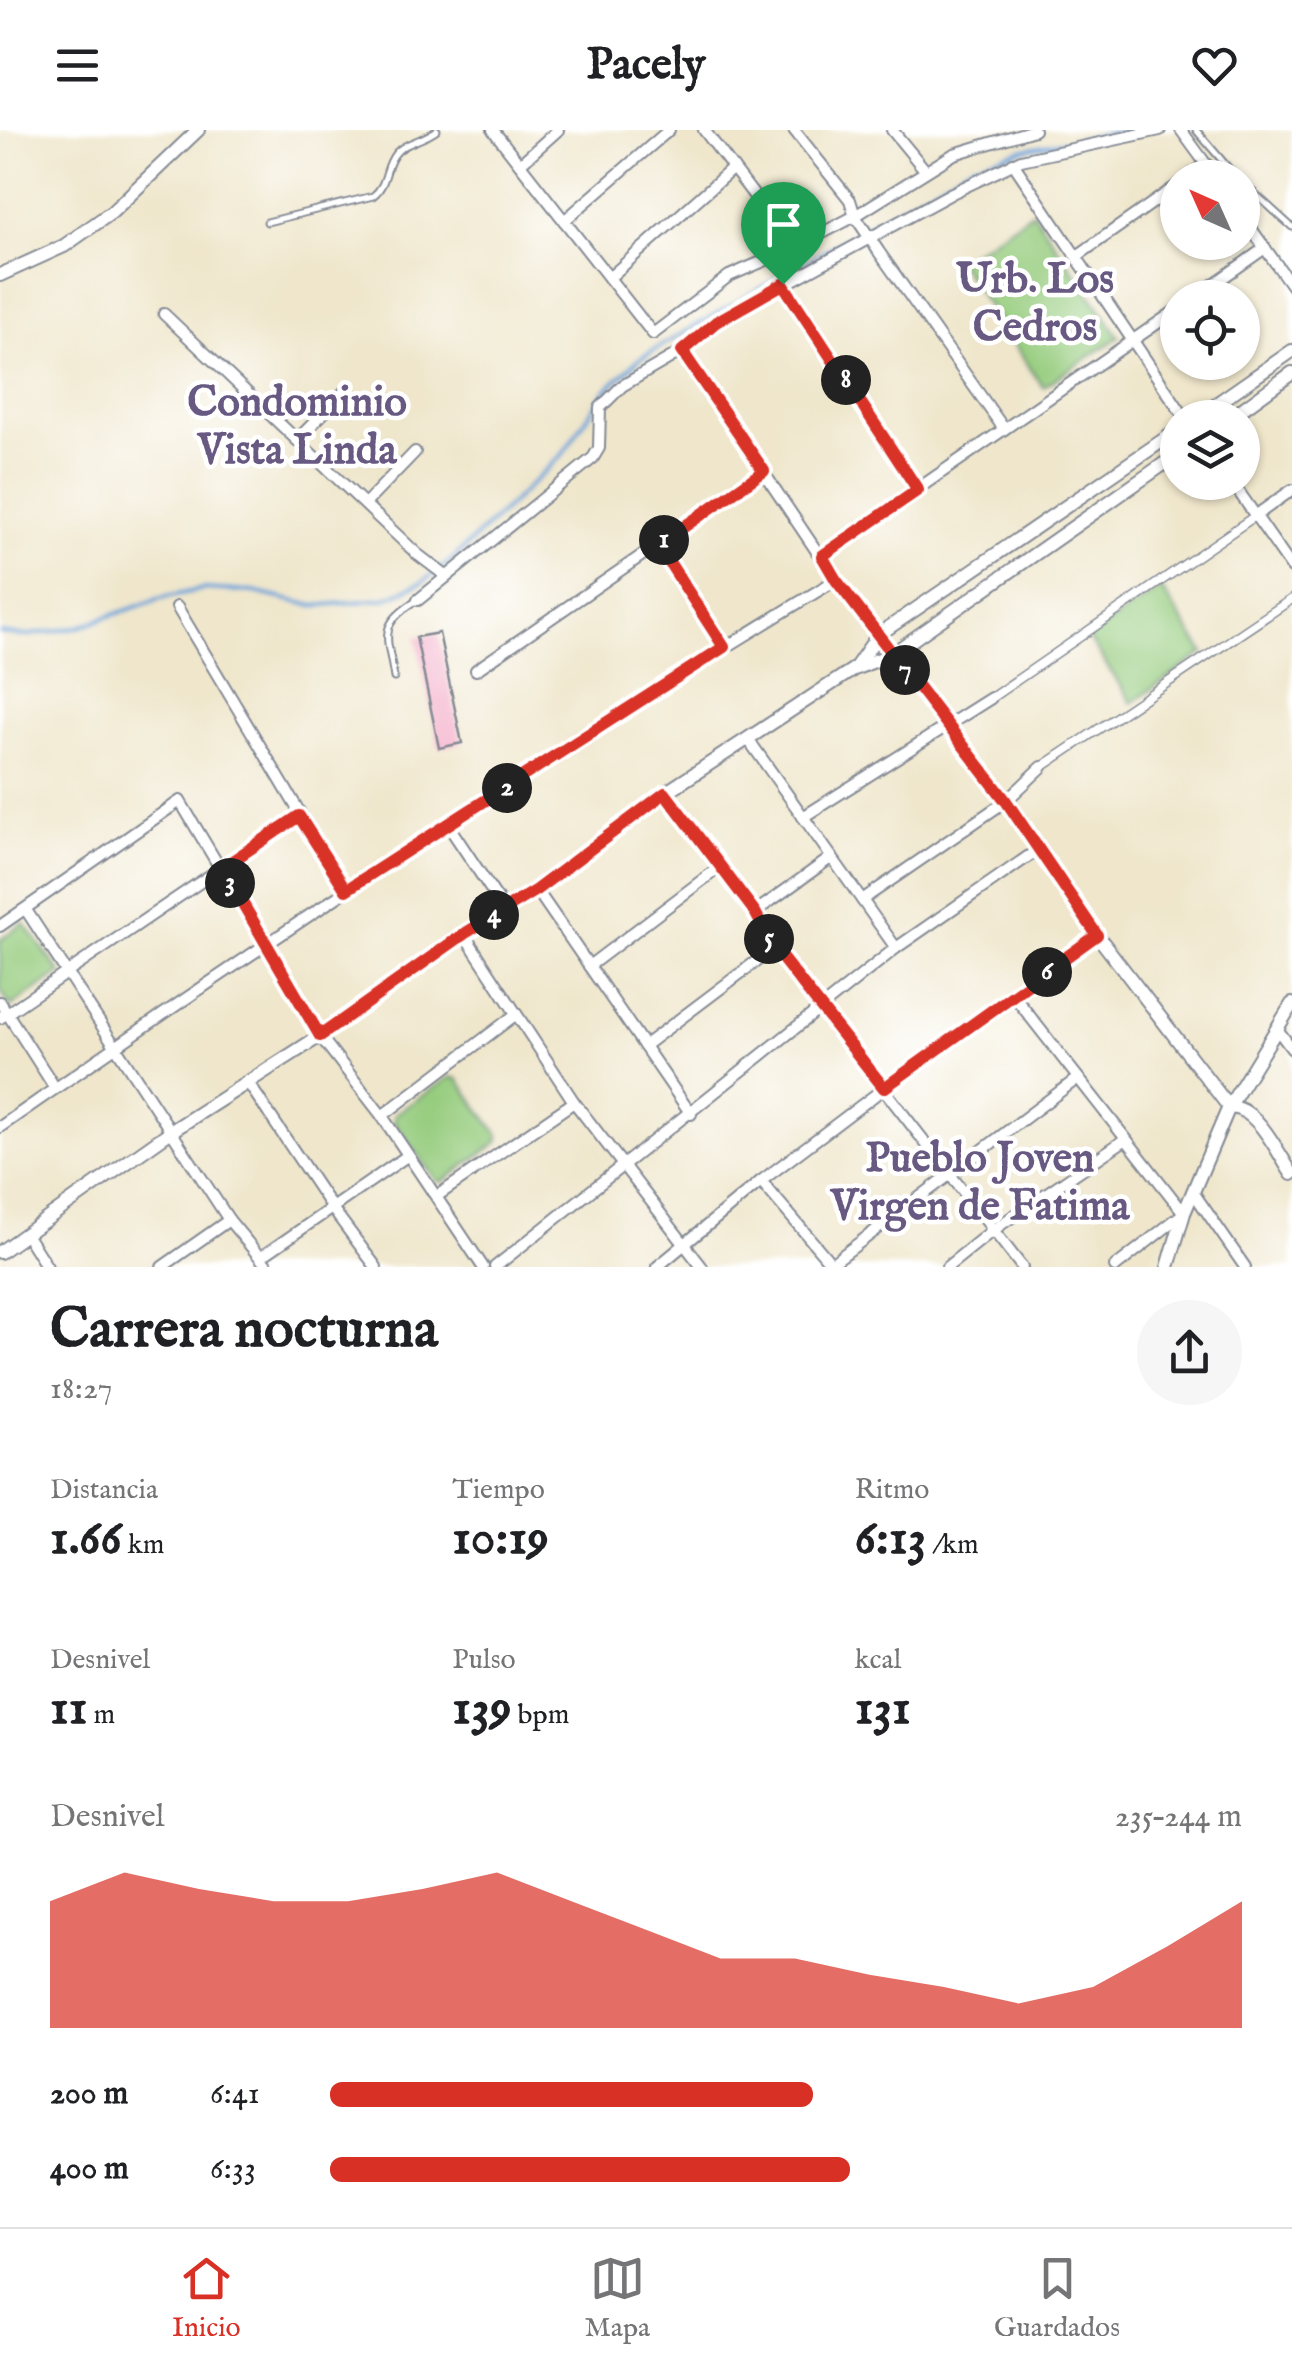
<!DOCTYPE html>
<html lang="es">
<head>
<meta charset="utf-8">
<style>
  :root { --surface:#fff; --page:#f6f6f6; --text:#202124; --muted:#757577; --line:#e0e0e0; --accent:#d93025 }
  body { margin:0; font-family:"IM FELL English",serif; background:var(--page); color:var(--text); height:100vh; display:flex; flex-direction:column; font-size:38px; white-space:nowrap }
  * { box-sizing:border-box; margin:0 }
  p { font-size:32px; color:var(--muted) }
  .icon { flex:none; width:55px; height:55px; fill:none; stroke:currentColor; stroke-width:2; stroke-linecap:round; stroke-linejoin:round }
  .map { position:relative; height:1137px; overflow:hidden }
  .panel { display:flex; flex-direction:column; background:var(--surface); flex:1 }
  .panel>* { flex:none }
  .needle { width:65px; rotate:315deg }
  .buttons { position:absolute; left:1160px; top:30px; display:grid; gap:20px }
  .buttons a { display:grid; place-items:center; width:100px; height:100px; border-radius:50%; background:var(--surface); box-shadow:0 2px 8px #0004; font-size:50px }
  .pin { position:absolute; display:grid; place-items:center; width:85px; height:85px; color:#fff; margin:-102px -42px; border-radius:50% 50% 50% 0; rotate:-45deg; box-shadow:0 0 10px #0007 }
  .pin .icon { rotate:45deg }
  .km { position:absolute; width:50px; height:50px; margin:-25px; border-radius:50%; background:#222; color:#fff; font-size:28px; line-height:50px; text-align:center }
  .round { display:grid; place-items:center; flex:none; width:105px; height:105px; border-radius:52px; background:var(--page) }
  .headline { display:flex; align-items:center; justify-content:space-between; height:170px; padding:0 50px }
  h1 { font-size:55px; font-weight:700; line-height:75px }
  .metrics { display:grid; grid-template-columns:repeat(3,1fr); gap:15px; height:170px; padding:10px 50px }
  .metrics div { display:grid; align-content:center }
  .metrics b { font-size:50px; font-weight:700 }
  .metrics small { font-size:28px; font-weight:400 }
  .metrics p { font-size:28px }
  .chart { height:280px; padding:20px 50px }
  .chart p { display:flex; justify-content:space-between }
  .chart svg { width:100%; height:180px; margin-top:10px; fill:var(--accent); opacity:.7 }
  ul { padding:0 50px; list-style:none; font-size:32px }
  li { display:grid; grid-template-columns:160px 120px 1fr; align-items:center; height:75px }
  li i { height:25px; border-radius:12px; background:var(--accent) }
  header { display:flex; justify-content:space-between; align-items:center; height:130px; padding:0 50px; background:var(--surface); font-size:45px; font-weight:700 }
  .menu { display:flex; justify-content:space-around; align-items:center; height:140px; border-top:2px solid var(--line); background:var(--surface); font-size:28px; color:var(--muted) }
  .menu a { display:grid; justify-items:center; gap:5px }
  .menu .selected { color:var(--accent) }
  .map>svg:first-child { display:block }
</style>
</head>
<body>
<header><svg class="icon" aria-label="menu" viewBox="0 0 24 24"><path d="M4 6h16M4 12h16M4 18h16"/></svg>Pacely<svg class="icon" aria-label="heart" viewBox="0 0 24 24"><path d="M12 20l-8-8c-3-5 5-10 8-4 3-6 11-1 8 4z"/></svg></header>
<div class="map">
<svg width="1292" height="1137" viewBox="0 0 1292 1137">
  <rect width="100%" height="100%" fill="#fff"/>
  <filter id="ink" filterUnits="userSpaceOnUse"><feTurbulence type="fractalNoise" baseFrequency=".01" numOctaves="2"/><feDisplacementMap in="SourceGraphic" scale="20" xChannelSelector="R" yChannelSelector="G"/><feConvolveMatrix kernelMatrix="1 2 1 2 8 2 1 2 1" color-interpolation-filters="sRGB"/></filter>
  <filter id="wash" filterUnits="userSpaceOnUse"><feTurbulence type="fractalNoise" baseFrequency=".0048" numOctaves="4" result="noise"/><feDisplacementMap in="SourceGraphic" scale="40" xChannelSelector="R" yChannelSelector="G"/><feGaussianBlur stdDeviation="2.25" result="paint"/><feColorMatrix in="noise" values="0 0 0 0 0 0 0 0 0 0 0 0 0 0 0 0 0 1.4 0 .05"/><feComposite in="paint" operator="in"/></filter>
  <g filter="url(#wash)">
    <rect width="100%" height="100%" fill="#efe6cb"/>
    <g fill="#96cc7e" stroke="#587e6e" stroke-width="2.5">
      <polygon points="1033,82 1119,207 1043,257 958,132"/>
      <polygon points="1161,458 1204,523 1132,573 1088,507"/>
      <polygon points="24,793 61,843 11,877 0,860 0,810"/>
      <polygon points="450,947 458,949 499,1006 498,1012 442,1052 436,1050 394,992 395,984"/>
    </g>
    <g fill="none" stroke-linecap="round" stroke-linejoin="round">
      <polyline stroke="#6ba3da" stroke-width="4" points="0,503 24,506 79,497 161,468 204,459 254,462 314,476 384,469 421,453 453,429 563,324 604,262 639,229 972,35 1024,19 1126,0"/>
    </g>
    <g id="blocks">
      <polygon fill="#f3a7c4" points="439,503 462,613 439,618 416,507"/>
    </g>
  </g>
  <g filter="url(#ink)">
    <use href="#blocks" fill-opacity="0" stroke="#858a94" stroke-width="2.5"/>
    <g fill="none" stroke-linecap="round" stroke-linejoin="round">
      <g stroke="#858a94" stroke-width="9">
        <g id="service">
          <polyline points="1196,0 1237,48"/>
          <polyline points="1242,52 1292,97"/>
          <path d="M267 92 373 66C388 54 384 38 395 24 404 12 425 10 437 0"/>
          <path d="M394 548C388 506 376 496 416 471"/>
        </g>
      </g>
      <g stroke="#858a94" stroke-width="11">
        <g id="pedestrian">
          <polyline points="991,568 1255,386"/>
          <polyline points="1042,637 1292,469"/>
        </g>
      </g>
      <g stroke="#858a94" stroke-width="14">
        <g id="minor">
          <polyline points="493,0 653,204 729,146 794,118 855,86 954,24 1034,0"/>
          <polyline points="704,0 794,118"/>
          <polyline points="794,0 850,70 855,86 879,122 1004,299"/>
          <polyline points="892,0 925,40"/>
          <polyline points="1181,0 1216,48"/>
          <polyline points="1013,33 1185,288"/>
          <polyline points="520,34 558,0"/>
          <polyline points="1187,48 1206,34"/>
          <polyline points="1242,86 1292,156"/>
          <polyline points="564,91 669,0"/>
          <polyline points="1077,126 1178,55"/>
          <polyline points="609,148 733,38"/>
          <polyline points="783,154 918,360"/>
          <polyline points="1194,168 1265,118"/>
          <polyline points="164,184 417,424 446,446"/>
          <polyline points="682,221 836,450 878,505"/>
          <polyline points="297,310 347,259"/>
          <polyline points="1232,352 1292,438"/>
          <polyline points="365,374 415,322"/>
          <polyline points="1255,386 1292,360"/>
          <polyline points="657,415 724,517"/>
          <polyline points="822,425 1178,179"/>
          <polyline points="418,470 593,328 599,318 600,278 622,256 682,221 716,192 952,63 1021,30 1160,0"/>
          <polyline points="177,477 346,760"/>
          <polyline points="476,540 764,341"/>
          <polyline points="748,609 896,818"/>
          <polyline points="665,663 755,782 774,818 1022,1137"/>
          <polyline points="803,687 991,568"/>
          <polyline points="448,695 504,779"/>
          <polyline points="536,759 691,984"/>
          <polyline points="862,770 1006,671 1042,637"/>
          <polyline points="26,780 229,1090 268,1137"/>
          <polyline points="755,782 832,727"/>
          <polyline points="0,796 180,671 320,906 382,986 483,1137"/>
          <polyline points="464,804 574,972 702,1137"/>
          <polyline points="589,836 721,736"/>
          <polyline points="1014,866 1184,1083 1115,1137"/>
          <polyline points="0,872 55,958"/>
          <polyline points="0,888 299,685"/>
          <polyline points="1277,899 1292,919"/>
          <polyline points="644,916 774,818"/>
          <polyline points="247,951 332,1078 376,1137"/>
          <polyline points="382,986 515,885"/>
          <path d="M0 997C273 806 551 622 836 450"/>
          <polyline points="761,1051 834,1137"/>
          <polyline points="1193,1062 1245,1137"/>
          <polyline points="437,1066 574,972"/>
          <polyline points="26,1104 47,1137"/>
          <polyline points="261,1127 407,1026"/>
          <polyline points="831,1134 1078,948"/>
          <polyline points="162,1137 229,1090"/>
          <polyline points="495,1137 896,818 1039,719"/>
          <polyline points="657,1137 761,1051 883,959 1097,805"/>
          <polyline points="947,1137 993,1100 1126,1009"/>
        </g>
      </g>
      <g stroke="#858a94" stroke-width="16">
        <g id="tertiary">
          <polyline points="0,145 64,116 112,82 198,0"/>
          <polyline points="1196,288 1292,221"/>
          <polyline points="1230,288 1292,243"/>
          <path d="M878 505 1006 671 1097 805 1229 977C1258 977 1277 1022 1292 1044"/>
          <polyline points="856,537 878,505 1178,300"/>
          <polyline points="0,1122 170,1002 320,906 464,804 536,759 665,663 854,539 892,524 1178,324"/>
          <polyline points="1168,1137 1184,1083 1229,977 1292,874"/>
        </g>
      </g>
      <use href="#service" stroke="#fff" stroke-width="5"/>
      <use href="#pedestrian" stroke="#fff" stroke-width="8"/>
      <use href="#minor" stroke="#fff" stroke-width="10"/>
      <use href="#tertiary" stroke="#fff" stroke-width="12"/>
    </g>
  </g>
  <g fill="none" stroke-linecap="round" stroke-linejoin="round" filter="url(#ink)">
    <g stroke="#fff" stroke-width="20">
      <polygon id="route" points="783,154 918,360 822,426 836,450 1006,671 1097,805 884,958 774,818 755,782 665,663 536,760 464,804 320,906 222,738 299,686 346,760 724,517 658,415 764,341 682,221 716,192"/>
    </g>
    <use href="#route" stroke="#d93025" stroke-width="12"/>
  </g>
  <g text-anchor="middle" stroke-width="9" stroke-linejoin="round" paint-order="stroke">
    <g font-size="42" font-weight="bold" fill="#675982" stroke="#fff">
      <text x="1035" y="162">Urb. Los<tspan x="1035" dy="48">Cedros</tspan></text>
      <text x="297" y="285">Condominio<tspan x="297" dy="48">Vista Linda</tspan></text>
      <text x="980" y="1041">Pueblo Joven<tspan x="980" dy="48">Virgen de Fatima</tspan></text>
    </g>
  </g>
</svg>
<div class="buttons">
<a><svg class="needle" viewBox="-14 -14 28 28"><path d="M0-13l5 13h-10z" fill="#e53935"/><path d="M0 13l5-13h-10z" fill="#757577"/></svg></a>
<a><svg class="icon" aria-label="locate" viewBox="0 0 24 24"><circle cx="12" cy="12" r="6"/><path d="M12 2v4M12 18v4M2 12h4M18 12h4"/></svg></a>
<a><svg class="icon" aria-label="layers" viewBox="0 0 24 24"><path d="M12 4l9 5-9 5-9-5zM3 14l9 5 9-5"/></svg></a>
</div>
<div class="pin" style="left:783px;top:154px;background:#1e9e55"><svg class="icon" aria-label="arrive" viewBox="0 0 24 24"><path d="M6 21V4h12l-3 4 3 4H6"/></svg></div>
<b class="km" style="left:664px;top:410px">1</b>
<b class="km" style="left:507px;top:658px">2</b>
<b class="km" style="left:230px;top:753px">3</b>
<b class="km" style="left:494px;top:785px">4</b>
<b class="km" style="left:769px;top:809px">5</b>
<b class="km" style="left:1047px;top:842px">6</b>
<b class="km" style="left:905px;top:540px">7</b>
<b class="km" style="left:846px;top:250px">8</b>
</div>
<section class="panel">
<div class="headline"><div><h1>Carrera nocturna</h1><p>18:27</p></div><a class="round"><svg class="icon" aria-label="share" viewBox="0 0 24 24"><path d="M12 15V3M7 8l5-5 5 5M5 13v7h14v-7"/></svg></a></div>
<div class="metrics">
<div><p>Distancia</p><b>1.66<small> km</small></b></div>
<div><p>Tiempo</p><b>10:19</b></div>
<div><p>Ritmo</p><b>6:13<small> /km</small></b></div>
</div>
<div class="metrics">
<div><p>Desnivel</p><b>11<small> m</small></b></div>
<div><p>Pulso</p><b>139<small> bpm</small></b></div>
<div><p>kcal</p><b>131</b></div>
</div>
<div class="chart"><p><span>Desnivel</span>235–244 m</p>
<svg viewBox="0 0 160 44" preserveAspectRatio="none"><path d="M0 44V13L10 6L20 10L30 13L40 13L50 10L60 6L70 13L80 20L90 27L100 27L110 31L120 34L130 38L140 34L150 24L160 13V44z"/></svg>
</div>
<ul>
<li><b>200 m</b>6:41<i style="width:53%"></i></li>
<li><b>400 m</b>6:33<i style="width:57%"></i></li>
</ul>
</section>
<nav class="menu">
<a class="selected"><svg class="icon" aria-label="home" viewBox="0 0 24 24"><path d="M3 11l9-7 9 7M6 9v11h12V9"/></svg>Inicio</a>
<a><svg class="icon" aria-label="map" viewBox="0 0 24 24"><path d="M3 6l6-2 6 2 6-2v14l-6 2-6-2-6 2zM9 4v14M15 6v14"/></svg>Mapa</a>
<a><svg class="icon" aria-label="saved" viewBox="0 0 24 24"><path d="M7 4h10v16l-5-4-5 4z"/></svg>Guardados</a>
</nav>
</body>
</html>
